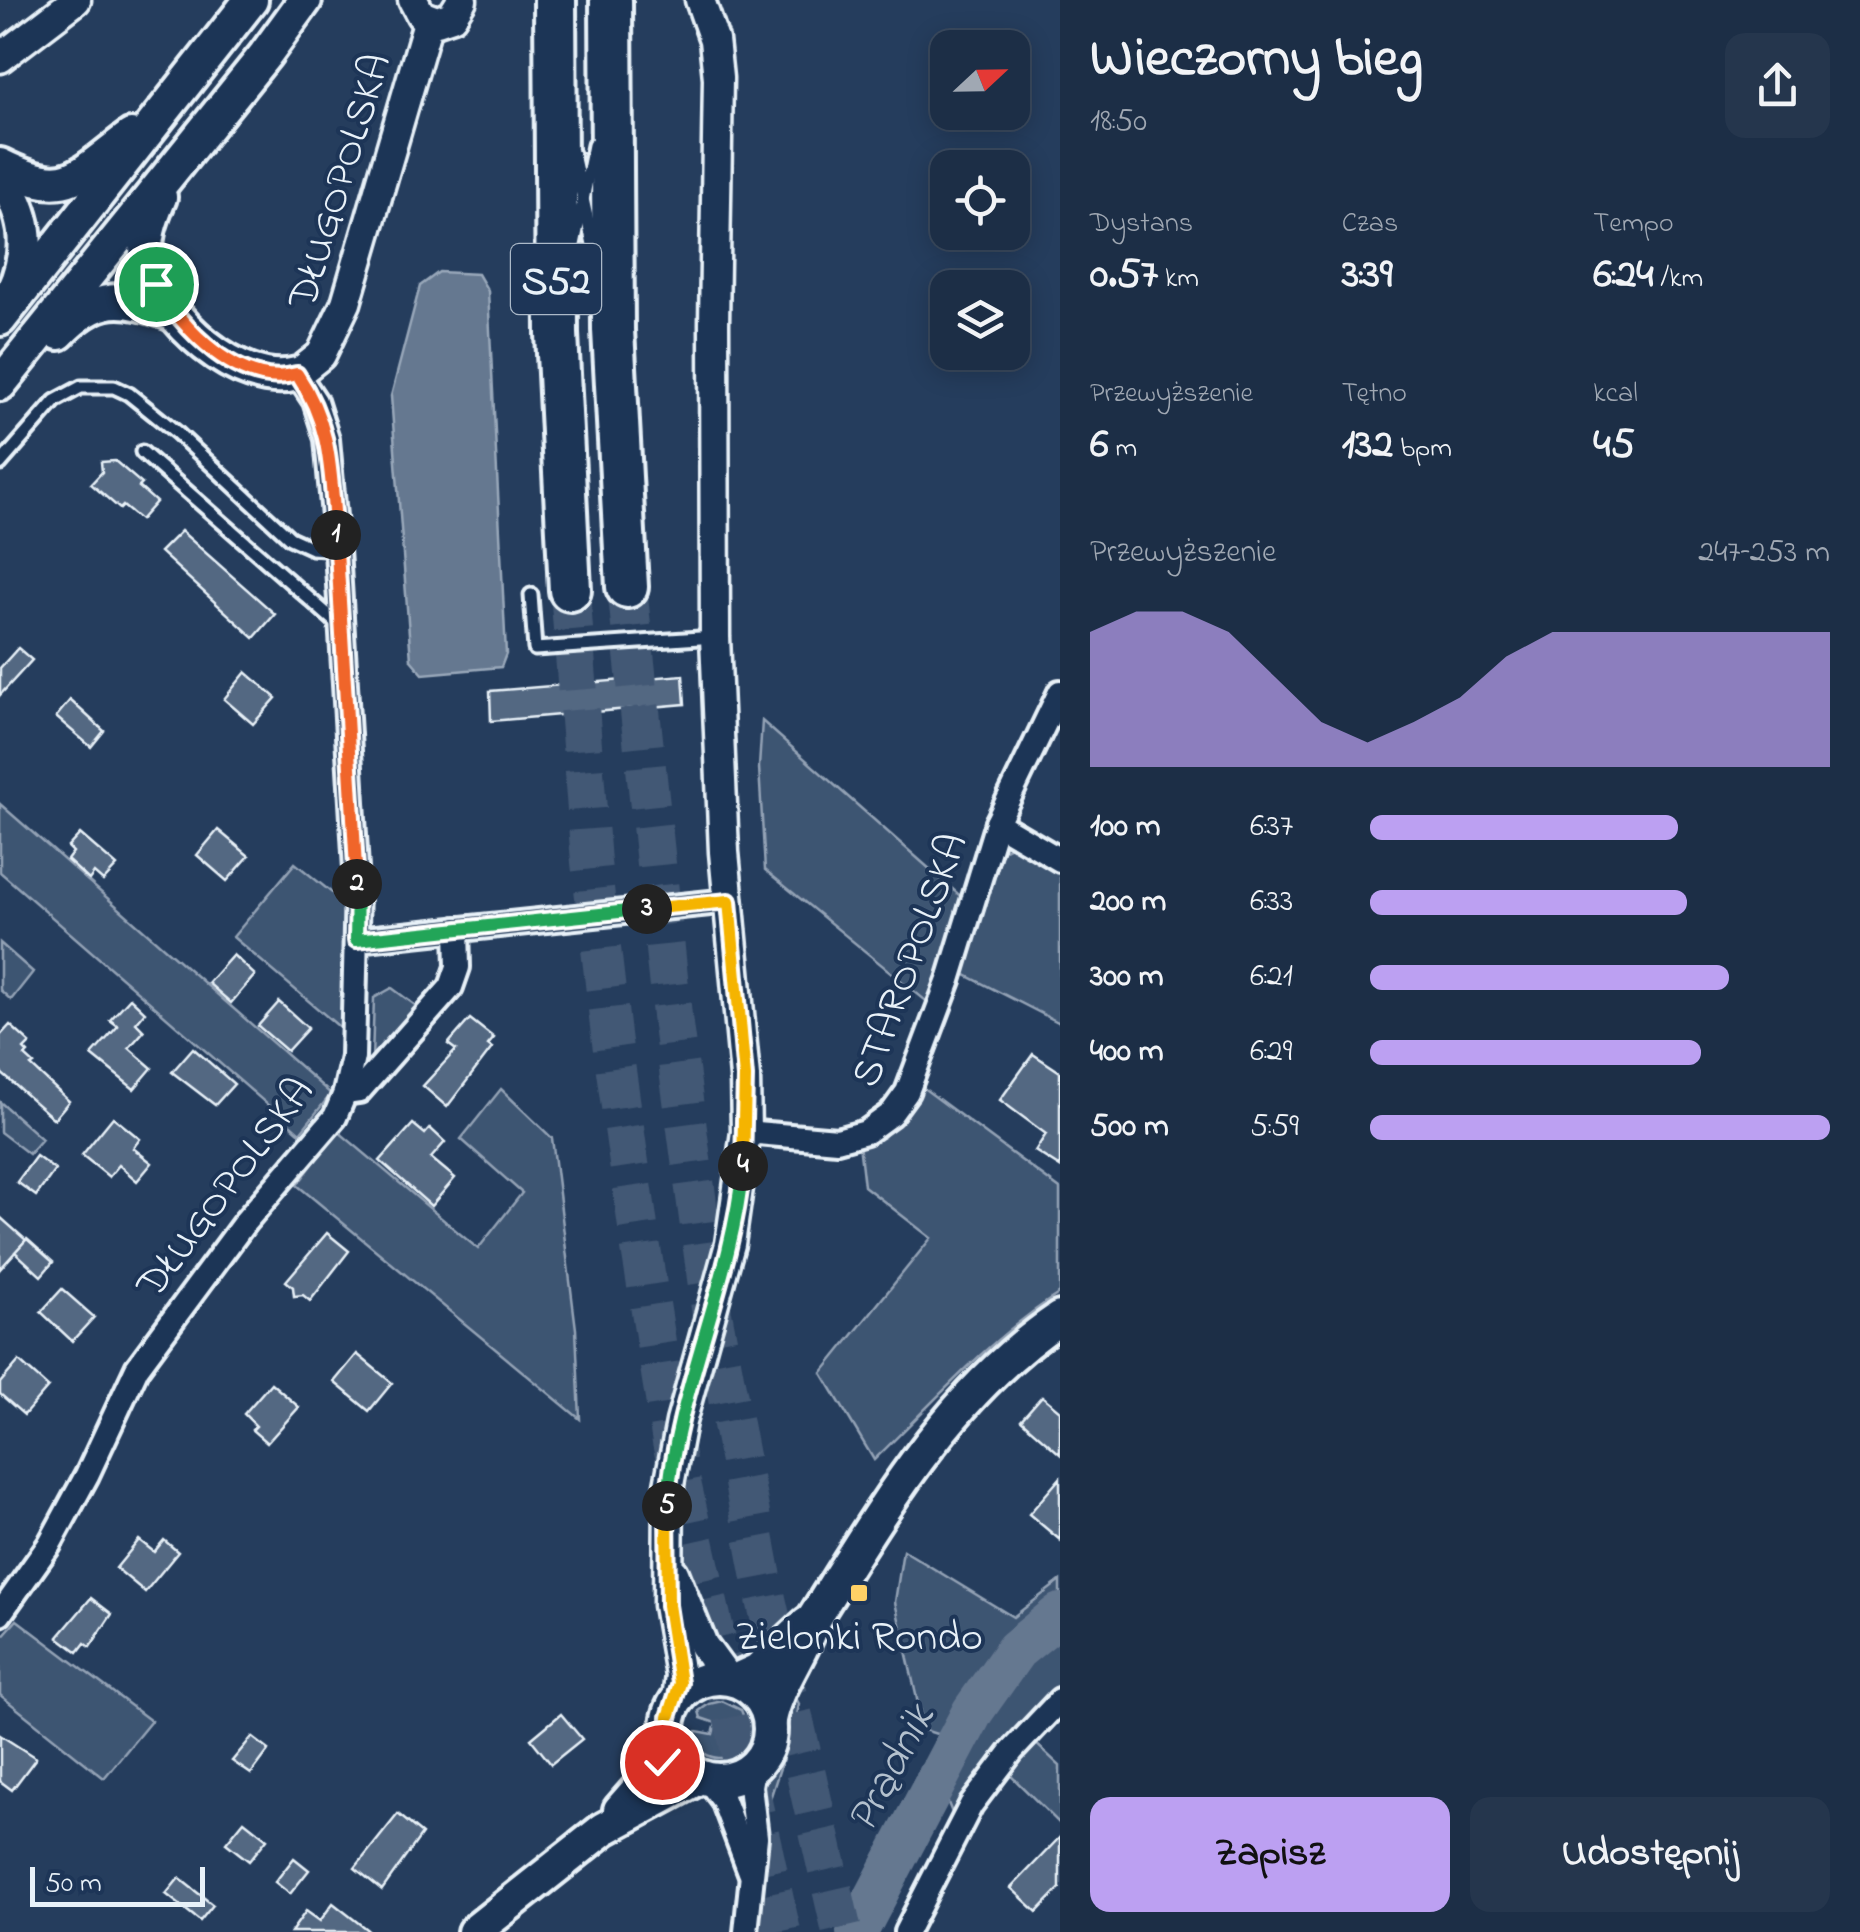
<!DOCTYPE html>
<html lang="pl">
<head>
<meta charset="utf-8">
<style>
  :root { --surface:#1c2e46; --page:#25364d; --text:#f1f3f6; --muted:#a0a8b3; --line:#3a4a5f; --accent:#bca0f2 }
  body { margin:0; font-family:"Indie Flower",sans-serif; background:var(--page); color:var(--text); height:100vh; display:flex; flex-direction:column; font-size:38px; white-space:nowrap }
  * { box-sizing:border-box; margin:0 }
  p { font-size:32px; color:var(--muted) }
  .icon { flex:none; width:55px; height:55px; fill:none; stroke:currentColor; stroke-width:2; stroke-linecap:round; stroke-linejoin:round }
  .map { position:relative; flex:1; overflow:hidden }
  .details { display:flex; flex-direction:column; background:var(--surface); width:800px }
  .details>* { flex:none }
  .needle { width:65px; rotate:68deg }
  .controls { position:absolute; left:930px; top:30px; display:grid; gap:20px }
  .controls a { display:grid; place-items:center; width:100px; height:100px; border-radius:20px; background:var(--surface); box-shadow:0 5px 25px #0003,0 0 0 2px var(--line); font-size:50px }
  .scale { position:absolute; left:30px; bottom:25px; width:175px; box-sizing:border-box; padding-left:10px; border:5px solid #e8f1f8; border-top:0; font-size:28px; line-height:35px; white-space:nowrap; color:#e8f1f8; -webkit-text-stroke:8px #1d3557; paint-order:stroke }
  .pin { position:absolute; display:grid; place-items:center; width:85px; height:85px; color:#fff; margin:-42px; border:5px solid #fff; border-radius:50%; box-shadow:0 2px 10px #0007 }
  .km { position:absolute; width:50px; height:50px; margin:-25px; border-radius:50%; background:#222; color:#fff; font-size:28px; line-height:50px; text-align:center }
  .round { display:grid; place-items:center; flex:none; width:105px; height:105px; border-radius:20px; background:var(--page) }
  .head { display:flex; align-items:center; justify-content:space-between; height:170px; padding:0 30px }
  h1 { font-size:55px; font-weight:700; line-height:75px }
  .stats { display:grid; grid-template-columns:repeat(3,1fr); gap:15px; height:170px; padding:10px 30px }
  .stats div { display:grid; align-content:center }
  .stats b { font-size:42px; font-weight:700 }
  .stats small { font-size:28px; font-weight:400 }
  .stats p { font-size:28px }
  .chart { height:280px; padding:20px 30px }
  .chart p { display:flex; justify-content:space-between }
  .chart svg { width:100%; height:180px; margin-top:10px; fill:var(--accent); opacity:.7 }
  .primary-button { display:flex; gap:20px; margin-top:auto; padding:20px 30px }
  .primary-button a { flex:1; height:115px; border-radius:20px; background:var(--accent); color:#111; font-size:40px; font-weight:700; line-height:115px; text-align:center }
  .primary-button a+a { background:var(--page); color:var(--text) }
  ul { padding:0 30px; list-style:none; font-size:32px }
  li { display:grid; grid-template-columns:160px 120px 1fr; align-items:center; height:75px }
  li i { height:25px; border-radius:12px; background:var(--accent) }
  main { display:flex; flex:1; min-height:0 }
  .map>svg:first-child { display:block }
</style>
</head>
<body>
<main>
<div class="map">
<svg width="1060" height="1932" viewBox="0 0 1060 1932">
  <rect width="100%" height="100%" fill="#253d5d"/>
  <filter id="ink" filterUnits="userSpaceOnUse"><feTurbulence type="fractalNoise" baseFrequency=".01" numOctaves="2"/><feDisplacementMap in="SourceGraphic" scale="20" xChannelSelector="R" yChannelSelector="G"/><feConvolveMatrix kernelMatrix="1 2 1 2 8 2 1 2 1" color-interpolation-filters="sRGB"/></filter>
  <g filter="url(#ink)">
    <g fill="#3e5472" stroke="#93a2b5" stroke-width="2.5">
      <polygon points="762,721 966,901 931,1005 765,870 759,767"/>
      <polygon points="0,804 331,1094 300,1133 0,872"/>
      <polygon points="1013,845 1060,870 1060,1023 964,974 1001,851"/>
      <polygon points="295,863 347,905 344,1031 233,937"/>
      <polygon points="0,943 33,972 11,1000 0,990"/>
      <polygon points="392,988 423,1011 372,1060 374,998"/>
      <path d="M918 1084 1060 1189V1293C989 1338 934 1402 874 1460L822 1373 931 1238 864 1186 859 1144 884 1137 908 1106Z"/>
      <polygon points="501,1089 552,1138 576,1329 580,1419 297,1185 338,1131 478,1249 522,1193 461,1139"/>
      <polygon points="0,1102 42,1139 29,1154 0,1132"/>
      <path d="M903 1550 1013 1617 1060 1581V1597C1002 1637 981 1679 943 1736L924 1730 895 1602Z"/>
      <polygon points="17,1620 151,1721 104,1778 0,1695 0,1639"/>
      <path d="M1060 1627V1686L1005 1743 956 1823 943 1790C976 1732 1003 1666 1060 1627Z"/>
      <polygon points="793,1692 799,1704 797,1715 770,1799 761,1802 762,1782 778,1753 781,1720"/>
      <path d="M722 1701 741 1710 749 1730C743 1763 703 1769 692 1736L697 1731 713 1734 716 1723 701 1718 699 1711 709 1704Z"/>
      <polygon points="1031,1739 1060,1766 1060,1824 1005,1770"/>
    </g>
    <polygon fill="#657890" stroke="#99a8ba" stroke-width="2.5" points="439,272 478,274 488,291 506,654 501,667 423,674 411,660 391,396 420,286"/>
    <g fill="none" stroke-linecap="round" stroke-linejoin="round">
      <polyline stroke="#657890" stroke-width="42" points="857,1932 973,1711 1016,1650 1060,1614"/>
    </g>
    <g fill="#536782" stroke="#e8f1f8" stroke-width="2.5">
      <polygon points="115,461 142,484 139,487 156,502 140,520 123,506 120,509 91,484 102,472 101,462"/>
      <polygon points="181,531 275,614 254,638 160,552"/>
      <polygon points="18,648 32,660 0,695 0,668"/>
      <polygon points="246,672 276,698 253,724 224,699"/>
      <polygon points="683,675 685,704 491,721 490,691"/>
      <polygon points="70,700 104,731 91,747 56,717"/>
      <polygon points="218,830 249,856 227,881 197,855"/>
      <polygon points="80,834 117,866 103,881 94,873 89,880 67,860 73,852 68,847"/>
      <polygon points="233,955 255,975 231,1003 208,983"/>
      <polygon points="130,998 145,1012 136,1023 144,1031 129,1048 152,1068 134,1089 92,1055 118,1026 110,1020"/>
      <polygon points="279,1002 308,1028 287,1051 258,1026"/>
      <polygon points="470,1019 494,1038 488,1045 492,1048 447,1107 423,1086 456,1050 448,1044"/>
      <polygon points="10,1025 30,1043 24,1049 28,1053 25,1056 34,1064 31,1066 69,1101 54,1119 0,1072 0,1036"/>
      <polygon points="193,1048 234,1084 215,1105 172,1072"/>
      <polygon points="1033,1054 1060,1072 1060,1167 1035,1151 1046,1134 1000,1100"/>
      <polygon points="113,1117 140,1139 133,1148 152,1163 137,1181 119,1165 109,1177 82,1155"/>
      <polygon points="413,1124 425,1134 430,1128 445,1142 431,1158 455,1178 431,1206 380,1161"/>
      <polygon points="36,1156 55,1170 36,1196 17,1182"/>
      <polygon points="0,1217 26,1240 0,1269"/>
      <polygon points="327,1233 349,1251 310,1301 303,1295 294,1296 293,1287 286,1281"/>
      <polygon points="27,1239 53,1262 41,1276 15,1252"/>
      <polygon points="62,1289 94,1317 72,1341 41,1312"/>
      <polygon points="357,1354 392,1383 369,1411 334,1382"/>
      <polygon points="19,1361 48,1387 24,1415 0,1394 0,1383"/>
      <polygon points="271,1383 299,1407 267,1443 252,1430 256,1426 244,1414"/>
      <polygon points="1042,1396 1060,1411 1060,1454 1021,1420"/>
      <polygon points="1060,1478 1060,1540 1029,1514"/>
      <polygon points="139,1540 154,1552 164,1540 178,1552 145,1592 116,1568"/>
      <polygon points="91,1598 112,1614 90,1647 85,1643 78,1652 58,1637"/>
      <polygon points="561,1714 582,1739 551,1764 531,1739"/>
      <polygon points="0,1735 36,1758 12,1790 0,1781"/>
      <polygon points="252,1737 269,1750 251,1774 232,1761"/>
      <polygon points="398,1814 422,1834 382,1890 355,1868"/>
      <polygon points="244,1821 267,1839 249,1861 226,1843"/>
      <polygon points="1060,1837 1060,1888 1037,1912 1011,1888"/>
      <polygon points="294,1858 309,1870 290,1894 275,1882"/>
      <polygon points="179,1878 213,1905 200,1921 166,1894"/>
      <polygon points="333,1903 370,1932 291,1932 306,1911 320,1921"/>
    </g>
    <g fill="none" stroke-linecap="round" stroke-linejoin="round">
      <g stroke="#425874" stroke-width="40" stroke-dasharray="40 20" stroke-linecap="butt">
        <polyline points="627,587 673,1025 711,1308 766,1599 842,1932"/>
        <polyline points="570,590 591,862 611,1035 641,1248 672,1442 781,1932"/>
      </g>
      <g stroke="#e8f1f8" stroke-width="19">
        <g id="service">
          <polyline points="573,154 595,253"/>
          <polyline points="573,250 594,145"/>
          <polyline points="142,452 338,624"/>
          <polyline points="0,464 55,401 81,387 114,387 129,394 176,432 290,538 312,548 337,550"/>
          <polyline points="531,595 535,649 715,637"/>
        </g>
      </g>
      <g stroke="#e8f1f8" stroke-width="30">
        <g id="minor">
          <polyline points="997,823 1060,860"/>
          <polyline points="356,940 729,901"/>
          <polyline points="345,1093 359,1091 451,987 458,967 457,929"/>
          <polyline points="746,1132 837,1140 866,1132 891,1114 907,1092 949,980 997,823 1060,692"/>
          <polyline points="0,1614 49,1545 87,1475 137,1368 245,1222 335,1117 345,1093 353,1057 357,886 337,550 327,439 315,401 297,374"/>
          <polyline points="707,1779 723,1800 750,1872"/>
          <polyline points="746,1932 756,1837 750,1786 753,1769"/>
          <polyline points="906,1932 971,1805 1012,1751 1060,1700"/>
        </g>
      </g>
      <g stroke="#e8f1f8" stroke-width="35">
        <g id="tertiary">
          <polyline points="413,0 421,15 437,21 452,16 462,0"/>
          <polyline points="0,58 76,0"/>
          <polyline points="297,374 321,355 346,303 429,19"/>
          <polyline points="674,1573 703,1645 727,1678"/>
          <polyline points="677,1700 680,1675 668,1605 669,1485 681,1422 730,1244 746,1132 745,1077 724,852 715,637 714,324 718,78 714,40 700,0"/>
        </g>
      </g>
      <g stroke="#e8f1f8" stroke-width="40">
        <g id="secondary">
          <path d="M0 165C68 199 76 177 131 136"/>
          <path d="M0 173C25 213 34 246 13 291"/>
          <path d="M160 197C151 218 142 242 148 264 160 318 240 390 297 374"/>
          <polyline points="0,319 251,0"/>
          <path d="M59 333C98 292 123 296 173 314"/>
          <polyline points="0,384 265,55 305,0"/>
          <circle cx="719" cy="1729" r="51"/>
          <polyline points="736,1680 758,1670 807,1624"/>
          <path d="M770 1720C777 1684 803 1653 814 1618 883 1508 950 1392 1060 1318"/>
          <polyline points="620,1810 662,1762 669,1740"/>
          <polyline points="474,1932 604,1829 700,1777"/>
        </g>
      </g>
      <g stroke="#e8f1f8" stroke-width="48">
        <g id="motorway">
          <polyline points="555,0 557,334 570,590"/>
          <polyline points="611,0 613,330 627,587"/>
        </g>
      </g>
      <use href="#service" stroke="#1d3557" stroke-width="11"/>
      <use href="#minor" stroke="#1d3557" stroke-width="22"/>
      <use href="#tertiary" stroke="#1d3557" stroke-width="28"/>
      <use href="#secondary" stroke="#1d3557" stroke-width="32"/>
      <use href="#motorway" stroke="#1d3557" stroke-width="40"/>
    </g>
  </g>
  <g fill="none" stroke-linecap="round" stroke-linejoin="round" filter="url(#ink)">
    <g stroke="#fff" stroke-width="20">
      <path id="split-1" d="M156 284C181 328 240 390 297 374 333 428 330 473 336 535"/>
    </g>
    <g stroke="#fff" stroke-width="20">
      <polyline id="split-2" points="336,535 357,884"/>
    </g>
    <g stroke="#fff" stroke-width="20">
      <polyline id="split-3" points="357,884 356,940 647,909"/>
    </g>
    <g stroke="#fff" stroke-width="20">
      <polyline id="split-4" points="647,909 729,901 745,1077 743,1166"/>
    </g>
    <g stroke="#fff" stroke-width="20">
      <path id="split-5" d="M667 1506C676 1390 732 1283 743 1166"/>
    </g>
    <g stroke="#fff" stroke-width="20">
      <polyline id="split-6" points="662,1762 669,1740 669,1717 680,1683 668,1605 667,1506"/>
    </g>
    <use href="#split-1" stroke="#f0652b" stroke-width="12"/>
    <use href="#split-2" stroke="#f0652b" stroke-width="12"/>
    <use href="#split-3" stroke="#22a559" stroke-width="12"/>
    <use href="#split-4" stroke="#f5b400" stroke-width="12"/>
    <use href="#split-5" stroke="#22a559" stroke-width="12"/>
    <use href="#split-6" stroke="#f5b400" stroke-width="12"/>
  </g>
  <rect fill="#ffd166" stroke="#1d3557" stroke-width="4" x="849" y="1583" width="20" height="20" rx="5"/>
  <g text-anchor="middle" stroke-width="8" stroke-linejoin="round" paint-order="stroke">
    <rect fill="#1d3557" stroke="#abb9c8" stroke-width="2.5" x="511" y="244" width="90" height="70" rx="8"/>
    <g font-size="40" font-weight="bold" fill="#e8f1f8">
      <text x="556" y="293">S52</text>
    </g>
    <g font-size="42" fill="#e8f1f8" stroke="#1d3557">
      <text transform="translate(337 180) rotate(-73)" y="15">DŁUGOPOLSKA</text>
      <text transform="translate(907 959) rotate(-70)" y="15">STAROPOLSKA</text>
      <text transform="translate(223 1186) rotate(-53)" y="15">DŁUGOPOLSKA</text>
    </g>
    <g font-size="42" fill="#e8f1f8" stroke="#1d3557">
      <text x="859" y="1649">Zielonki Rondo</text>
    </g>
    <g font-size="45" font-style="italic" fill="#b4c1ce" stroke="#1d3557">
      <text transform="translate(888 1767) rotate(-62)" y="16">Prądnik</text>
    </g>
  </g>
</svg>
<div class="controls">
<a><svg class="needle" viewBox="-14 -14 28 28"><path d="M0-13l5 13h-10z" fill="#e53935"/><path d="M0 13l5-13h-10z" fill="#a0a8b3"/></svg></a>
<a><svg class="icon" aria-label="locate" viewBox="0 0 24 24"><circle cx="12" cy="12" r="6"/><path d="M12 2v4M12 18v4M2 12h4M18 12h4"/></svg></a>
<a><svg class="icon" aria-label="layers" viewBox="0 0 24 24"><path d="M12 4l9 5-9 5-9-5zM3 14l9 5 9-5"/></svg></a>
</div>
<div class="scale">50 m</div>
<div class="pin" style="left:156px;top:284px;background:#1e9e55"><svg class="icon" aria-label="arrive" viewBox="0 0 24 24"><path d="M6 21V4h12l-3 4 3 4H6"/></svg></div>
<div class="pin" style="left:662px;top:1762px;background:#d93025"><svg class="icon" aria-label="check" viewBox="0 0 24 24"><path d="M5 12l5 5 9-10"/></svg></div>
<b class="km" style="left:336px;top:535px">1</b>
<b class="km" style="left:357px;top:884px">2</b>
<b class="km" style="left:647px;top:909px">3</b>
<b class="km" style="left:743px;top:1166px">4</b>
<b class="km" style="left:667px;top:1506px">5</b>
</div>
<section class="details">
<div class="head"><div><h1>Wieczorny bieg</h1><p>18:50</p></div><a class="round"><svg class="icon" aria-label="share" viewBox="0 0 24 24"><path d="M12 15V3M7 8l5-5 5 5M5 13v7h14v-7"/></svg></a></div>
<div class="stats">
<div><p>Dystans</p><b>0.57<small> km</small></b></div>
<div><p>Czas</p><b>3:39</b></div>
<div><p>Tempo</p><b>6:24<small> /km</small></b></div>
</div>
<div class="stats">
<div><p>Przewyższenie</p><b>6<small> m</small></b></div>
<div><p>Tętno</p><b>132<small> bpm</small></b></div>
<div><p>kcal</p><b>45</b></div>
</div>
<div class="chart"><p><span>Przewyższenie</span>247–253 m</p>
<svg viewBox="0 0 160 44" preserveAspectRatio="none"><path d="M0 44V11L10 6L20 6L30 11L40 22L50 33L60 38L70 33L80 27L90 17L100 11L110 11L120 11L130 11L140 11L150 11L160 11V44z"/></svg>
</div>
<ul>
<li><b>100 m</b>6:37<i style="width:67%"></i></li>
<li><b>200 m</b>6:33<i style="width:69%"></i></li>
<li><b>300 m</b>6:21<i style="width:78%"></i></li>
<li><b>400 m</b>6:29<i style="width:72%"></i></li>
<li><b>500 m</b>5:59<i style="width:100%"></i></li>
</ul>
<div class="primary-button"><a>Zapisz</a><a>Udostępnij</a></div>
</section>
</main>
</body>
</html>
